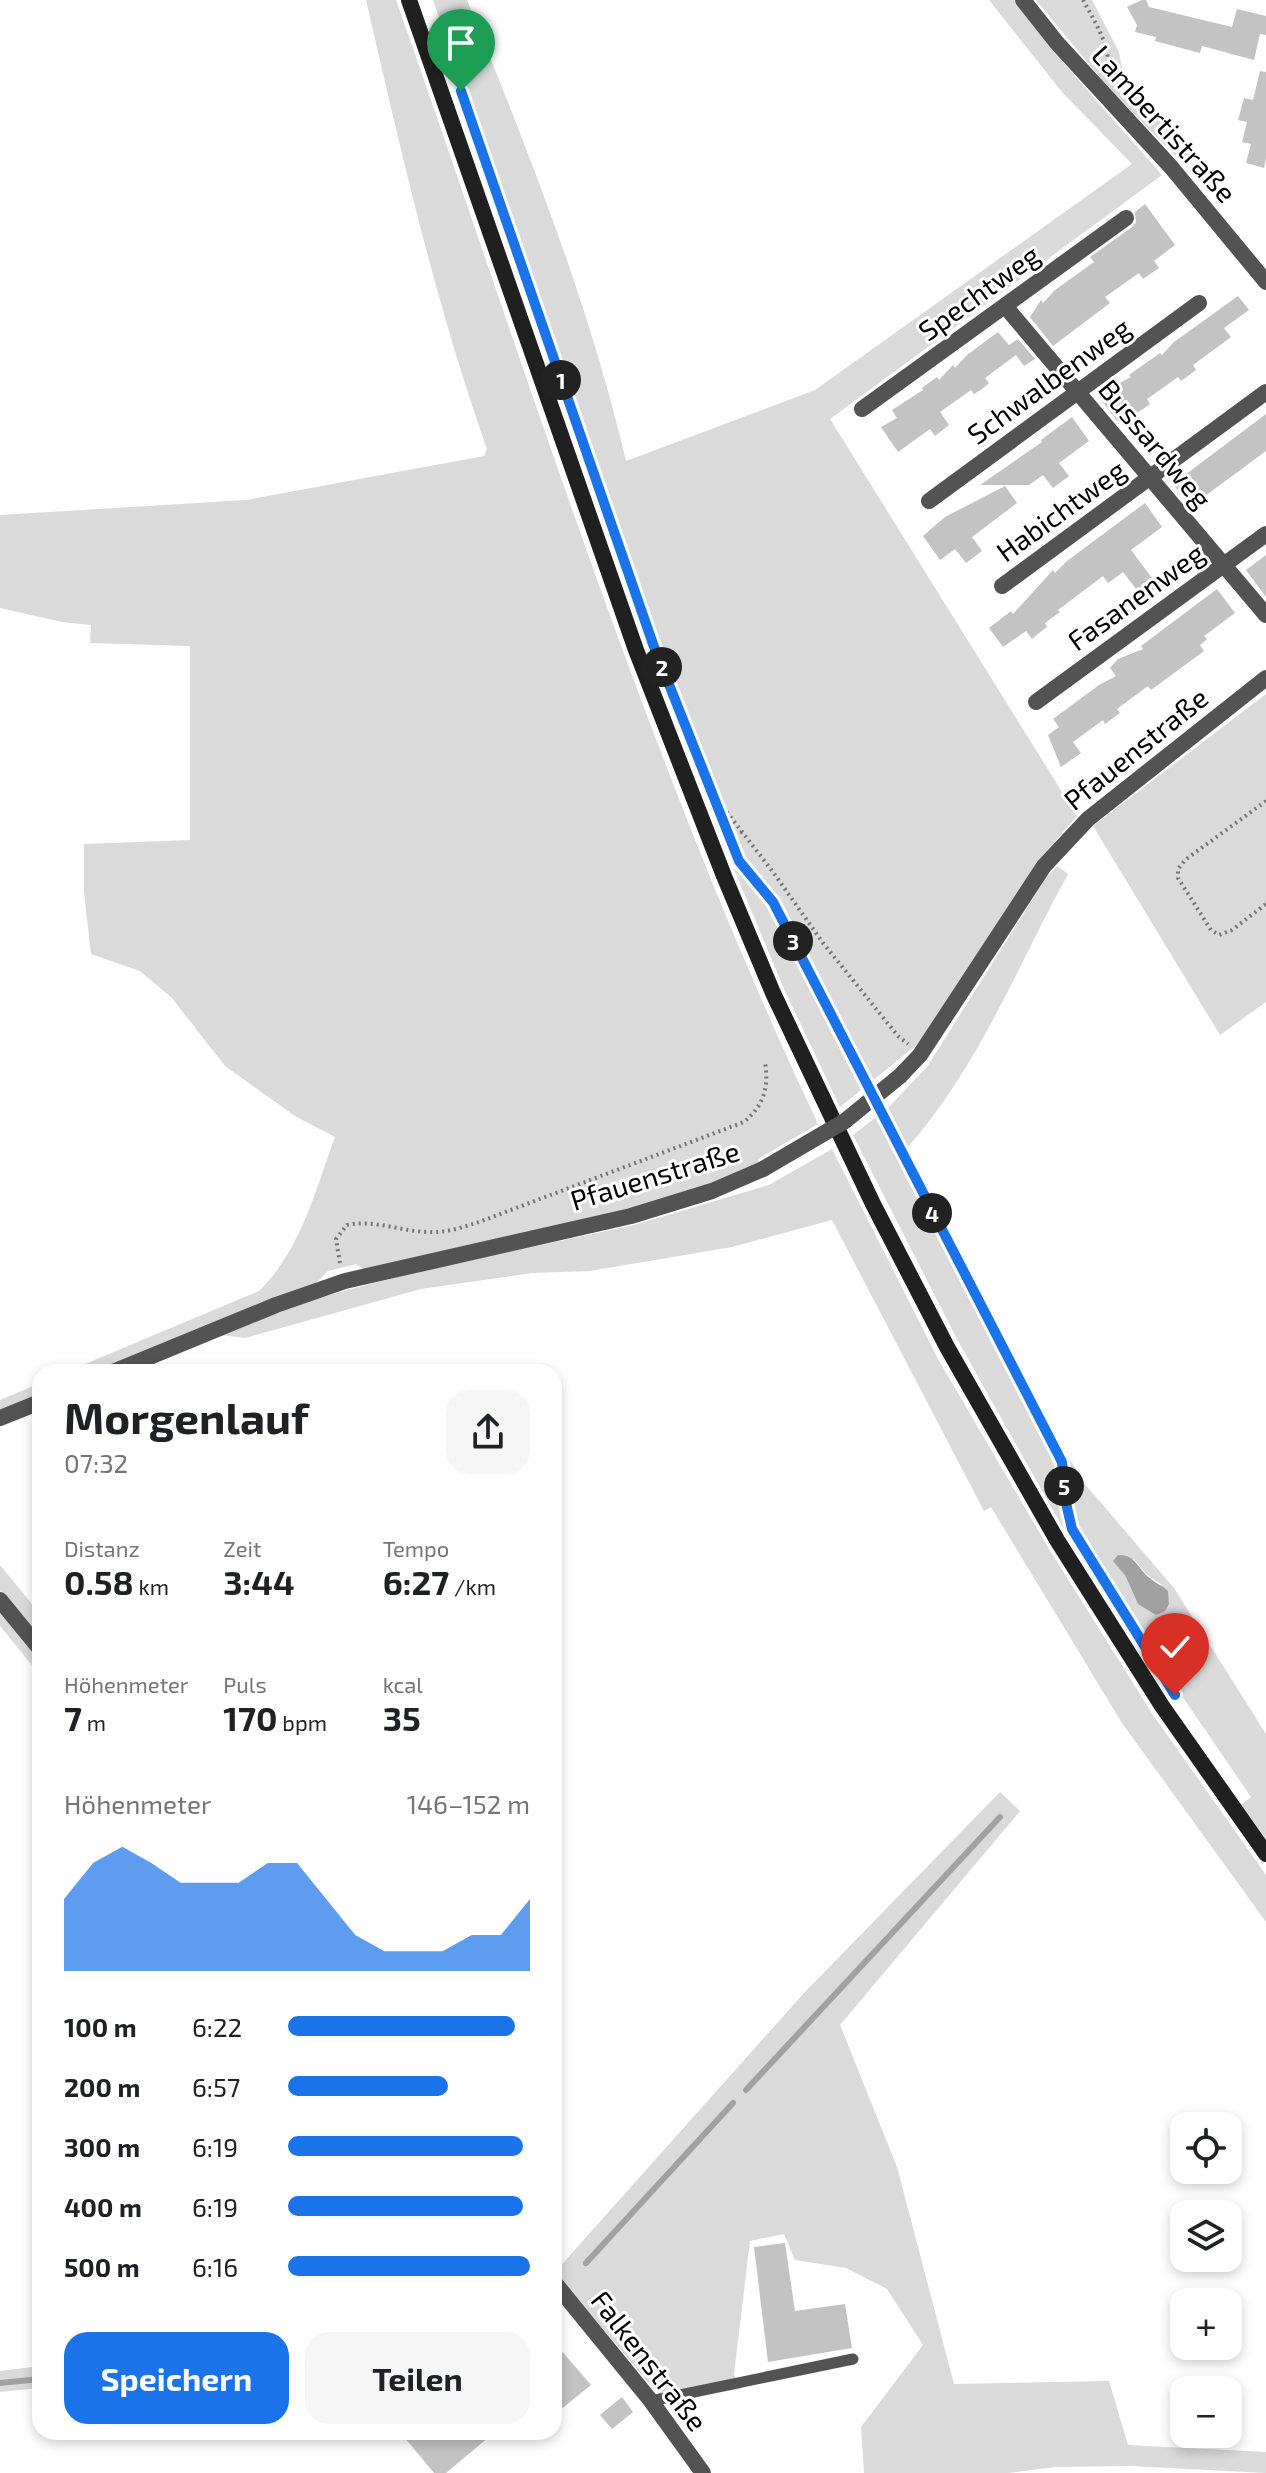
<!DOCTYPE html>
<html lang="de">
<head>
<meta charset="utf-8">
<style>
  :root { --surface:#fff; --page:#f6f6f6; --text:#202124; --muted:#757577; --accent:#1a73e8 }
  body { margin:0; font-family:"Exo 2",sans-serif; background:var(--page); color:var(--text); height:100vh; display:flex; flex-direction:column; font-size:30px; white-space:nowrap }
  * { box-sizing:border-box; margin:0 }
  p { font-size:26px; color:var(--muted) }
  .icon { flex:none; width:44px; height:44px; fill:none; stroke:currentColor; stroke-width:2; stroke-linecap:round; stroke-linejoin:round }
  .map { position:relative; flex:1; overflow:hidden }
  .details { position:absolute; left:32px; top:1364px; width:530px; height:1076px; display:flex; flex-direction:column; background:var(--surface); border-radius:24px; box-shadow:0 4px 12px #0003 }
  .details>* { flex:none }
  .controls { position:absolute; left:1170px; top:2112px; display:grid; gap:16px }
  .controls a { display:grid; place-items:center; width:72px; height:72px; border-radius:16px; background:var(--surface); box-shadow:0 4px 12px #0003; font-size:40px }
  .pin { position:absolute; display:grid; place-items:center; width:68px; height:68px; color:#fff; margin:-82px -34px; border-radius:50% 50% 50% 0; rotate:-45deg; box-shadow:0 0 8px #0007 }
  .pin .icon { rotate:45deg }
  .km { position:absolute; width:40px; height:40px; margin:-20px; border-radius:50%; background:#222; color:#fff; font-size:22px; line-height:40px; text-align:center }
  .round { display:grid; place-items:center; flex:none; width:84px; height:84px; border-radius:24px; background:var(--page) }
  .summary { display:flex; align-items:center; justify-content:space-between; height:136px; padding:0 32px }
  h1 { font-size:44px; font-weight:700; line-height:60px }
  .stats { display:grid; grid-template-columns:repeat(3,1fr); gap:12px; height:136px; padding:8px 32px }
  .stats div { display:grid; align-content:center }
  .stats b { font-size:34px; font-weight:700 }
  .stats small { font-size:22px; font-weight:400 }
  .stats p { font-size:22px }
  .chart { height:224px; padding:16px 32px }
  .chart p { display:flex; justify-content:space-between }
  .chart svg { width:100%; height:144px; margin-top:8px; fill:var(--accent); opacity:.7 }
  .action { display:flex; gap:16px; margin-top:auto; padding:16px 32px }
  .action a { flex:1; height:92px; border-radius:24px; background:var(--accent); color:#fff; font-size:32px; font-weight:700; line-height:92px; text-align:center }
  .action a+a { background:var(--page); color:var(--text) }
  ul { padding:0 32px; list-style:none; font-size:26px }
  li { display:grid; grid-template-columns:128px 96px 1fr; align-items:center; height:60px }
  li i { height:20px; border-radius:10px; background:var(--accent) }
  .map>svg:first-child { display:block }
</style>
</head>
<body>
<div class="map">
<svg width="1266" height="2473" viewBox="0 0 1266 2473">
  <rect width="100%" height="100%" fill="#fff"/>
  <g fill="#dadada" fill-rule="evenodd">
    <path d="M366 0H396C529 377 647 762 818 1124L758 1159 760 1165C637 1219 500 1237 370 1269H363L356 1264 328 1271 316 1283 97 1372H66L259 1291C301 1250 315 1191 335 1137L295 1116 225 1066 172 998 140 971 91 954 84 892V844L190 840V646L90 643 91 625 62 622 0 608V515L246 500 484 456 487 449C435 302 401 151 366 0Z"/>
    <path d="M433 0H467C528 151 589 303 626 461L815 390 1132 164 1062 92 989 0H1013L1052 50 1162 175 830 419 1077 816 1037 862 919 1043 840 1107 784 989 734 869 747 862C625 582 536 288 433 0Z"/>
    <polygon points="1036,0 1092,0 1119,52 1124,79 1194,149 1180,161 1107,86"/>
    <polygon points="1266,694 1266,1002 1220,1035 1093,826"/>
    <path d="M1057 866 1068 874C1017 967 978 1068 907 1148L1012 1358 1083 1482 1174 1588 1266 1734V1839L1241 1805 1251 1797 1180 1693 1082 1537 1071 1542 958 1341 853 1135 889 1107 927 1067 1046 878ZM1134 1559 1146 1574 1162 1585 1138 1604 1125 1575Z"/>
    <polygon points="832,1149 938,1359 1049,1549 1153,1715 1266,1875 1266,1922 1122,1723 991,1507 984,1511 832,1220 732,1247 590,1271 532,1273 421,1289 245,1338 220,1335 309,1301 355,1288 430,1269 634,1225 769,1185"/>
    <polygon points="40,1383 40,1395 0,1412 0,1400"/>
    <polygon points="0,1565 40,1614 40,1640 0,1591"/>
    <polygon points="0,1610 40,1659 40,1675 0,1626"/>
    <polygon points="1000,1792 1020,1811 840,2025 897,2167 954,2384 1109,2381 1128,2445 1266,2452 1266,2473 1131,2466 1055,2467 1009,2473 864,2473 861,2427 923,2345 887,2289 846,2268 795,2260 784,2234 750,2241 734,2374 741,2389 664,2401 555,2272 804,1993"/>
    <polygon points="40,2366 40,2388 0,2392 0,2371"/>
  </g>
  <path fill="#a1a1a1" d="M1118 1555C1136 1554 1138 1570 1151 1579 1157 1584 1162 1585 1168 1591L1169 1604 1165 1611 1156 1615 1138 1604 1125 1575 1113 1561Z"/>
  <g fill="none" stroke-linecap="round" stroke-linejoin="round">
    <g stroke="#a1a1a1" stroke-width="6">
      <polyline points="746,2090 1000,1817"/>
      <polyline points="586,2263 733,2103"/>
      <polyline points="0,2383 40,2379"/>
    </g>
  </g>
  <g fill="#c3c3c3">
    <polygon points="1142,0 1146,0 1149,7 1232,27 1237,9 1266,16 1266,35 1260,34 1254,60 1202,46 1200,53 1155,41 1156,37 1135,32 1137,25 1127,7"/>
    <polygon points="1260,71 1266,72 1266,159 1264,168 1246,163 1251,144 1242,142 1247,122 1238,120 1244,98 1253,100"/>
    <polygon points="1145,204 1175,245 1154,261 1159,268 1143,279 1139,273 1105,297 1110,303 1053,346 1030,317 1041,300 1043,303 1055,290 1094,262 1090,257 1132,227 1136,222 1135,212"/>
    <polygon points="1238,296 1249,310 1224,328 1231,337 1193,365 1196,370 1181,381 1178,377 1147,399 1150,404 1143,409 1135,414 1132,410 1117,421 1099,397 1115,388 1114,386 1131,377 1129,375 1160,353 1162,355 1174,342"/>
    <polygon points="998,332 1009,345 1018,339 1035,359 1024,366 1016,355 985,378 989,383 982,389 974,394 971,390 940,412 949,425 935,436 930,429 898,452 881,427 897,418 892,410 923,390 922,388 937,377 939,380 953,365 955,368 967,355"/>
    <polygon points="1266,414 1266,451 1190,507 1173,484"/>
    <polygon points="1072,417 1089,441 1059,463 1069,476 1053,488 1043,475 1029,485 980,485 1042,442 1041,440"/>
    <polygon points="1005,486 1017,503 972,537 982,551 966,563 955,549 940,560 923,536 945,517"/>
    <polygon points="1145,503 1162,527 1131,550 1158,586 1143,598 1123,572 1108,583 1103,576 1058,610 1060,612 1045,623 1047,627 1039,633 1032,639 1026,631 1003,647 989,628 1011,611 1013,614 1053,570 1055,573 1067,561"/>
    <polygon points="1266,555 1266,597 1246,570"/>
    <polygon points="1217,589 1235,613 1204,636 1207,639 1200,645 1204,651 1151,690 1148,686 1117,709 1120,713 1105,724 1103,720 1073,742 1081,753 1061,767 1048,735 1059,727 1053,719 1099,685 1116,676 1110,668 1118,659 1143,649 1141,646"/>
    <polygon points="785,2243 795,2311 845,2304 852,2348 768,2362 754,2247"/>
    <polygon points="554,2342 591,2385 554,2415"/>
    <polygon points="622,2397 633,2412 612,2429 600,2415"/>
    <polygon points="400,2432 495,2432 446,2473 434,2473"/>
  </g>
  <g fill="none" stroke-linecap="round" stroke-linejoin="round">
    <g stroke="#757575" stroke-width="4" stroke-dasharray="2 4" stroke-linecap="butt">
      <path d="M1083 0C1093 19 1114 50 1106 71"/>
      <polyline points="712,793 773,872 823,943 898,1036 908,1044"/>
      <polyline points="1266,801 1185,860 1178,869 1178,878 1211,930 1219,935 1232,930 1266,904"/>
      <polyline points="729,837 742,832"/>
      <polyline points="738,860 773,902 866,1085"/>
      <polyline points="881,1114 1062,1462 1066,1503 1072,1528"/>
      <path d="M340 1263 336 1239 347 1225C375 1219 402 1232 429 1232 447 1233 463 1227 479 1222L744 1122C764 1105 769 1088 765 1062"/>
    </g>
    <polyline stroke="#535353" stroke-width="11" points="651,2401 853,2359"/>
    <g stroke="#535353" stroke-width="16">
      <polyline points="1023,0 1057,43 1171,167 1266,282"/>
      <polyline points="1005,306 1266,615"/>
      <polyline points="862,409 1126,218"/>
      <polyline points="929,501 1199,303"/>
      <polyline points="1002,586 1266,392"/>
      <polyline points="1036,702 1266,534"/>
      <polyline points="900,1076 920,1055 1044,866 1088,819 1266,678"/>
      <polyline points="113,1372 276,1305 345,1281 631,1216 712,1191 763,1169"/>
      <polyline points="0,1418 40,1402"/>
      <polyline points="0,1600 40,1649"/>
      <polyline points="554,2282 651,2401 703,2473"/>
    </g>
    <polyline stroke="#202020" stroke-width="16" points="409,0 636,650 724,876 773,993 873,1204 947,1347 1057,1540 1162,1706 1266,1854"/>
    <polyline stroke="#535353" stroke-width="16" points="763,1169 845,1121 900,1076"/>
  </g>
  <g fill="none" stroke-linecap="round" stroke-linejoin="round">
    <g stroke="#fff" stroke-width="16">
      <polyline id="route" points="461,91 653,644 739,861 773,902 1062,1462 1066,1503 1072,1529 1175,1695"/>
    </g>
    <use href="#route" stroke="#1a73e8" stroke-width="10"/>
  </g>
  <g text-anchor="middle" stroke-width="6" stroke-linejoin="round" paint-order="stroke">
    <g font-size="28" fill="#000" stroke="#fff">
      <text transform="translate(1164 124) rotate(48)" y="10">Lambertistraße</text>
      <text transform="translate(979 293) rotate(-36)" y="10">Spechtweg</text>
      <text transform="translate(1049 381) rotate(-36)" y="10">Schwalbenweg</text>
      <text transform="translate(1155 444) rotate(50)" y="10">Bussardweg</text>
      <text transform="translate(1061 511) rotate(-36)" y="10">Habichtweg</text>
      <text transform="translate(1136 597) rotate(-36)" y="10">Fasanenweg</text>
      <text transform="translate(1136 749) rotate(-39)" y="10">Pfauenstraße</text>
      <text transform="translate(655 1176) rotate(-17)" y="10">Pfauenstraße</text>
      <text transform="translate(649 2361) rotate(52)" y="10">Falkenstraße</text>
    </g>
  </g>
</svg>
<div class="controls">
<a><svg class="icon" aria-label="locate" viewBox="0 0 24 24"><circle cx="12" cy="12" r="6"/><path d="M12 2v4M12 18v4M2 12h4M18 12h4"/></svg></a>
<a><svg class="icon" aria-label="layers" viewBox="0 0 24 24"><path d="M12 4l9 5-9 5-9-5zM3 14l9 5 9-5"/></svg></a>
<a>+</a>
<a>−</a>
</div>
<div class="pin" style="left:461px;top:91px;background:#1e9e55"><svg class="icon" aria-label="arrive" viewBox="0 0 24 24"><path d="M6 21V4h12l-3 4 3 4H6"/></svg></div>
<div class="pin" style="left:1175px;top:1695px;background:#d93025"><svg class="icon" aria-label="check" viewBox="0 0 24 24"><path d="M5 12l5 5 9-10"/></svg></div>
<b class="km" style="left:561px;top:380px">1</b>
<b class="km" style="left:662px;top:667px">2</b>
<b class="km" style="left:793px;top:941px">3</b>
<b class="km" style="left:932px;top:1213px">4</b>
<b class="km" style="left:1064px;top:1486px">5</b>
<section class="details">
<div class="summary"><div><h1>Morgenlauf</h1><p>07:32</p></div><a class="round"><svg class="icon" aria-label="share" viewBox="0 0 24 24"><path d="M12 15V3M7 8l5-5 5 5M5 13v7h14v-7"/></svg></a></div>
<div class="stats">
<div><p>Distanz</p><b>0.58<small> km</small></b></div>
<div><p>Zeit</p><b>3:44</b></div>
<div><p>Tempo</p><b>6:27<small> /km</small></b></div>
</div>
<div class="stats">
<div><p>Höhenmeter</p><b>7<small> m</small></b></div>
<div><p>Puls</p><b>170<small> bpm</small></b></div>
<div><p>kcal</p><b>35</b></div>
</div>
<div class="chart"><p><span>Höhenmeter</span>146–152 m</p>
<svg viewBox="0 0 160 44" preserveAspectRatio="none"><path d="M0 44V22L10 11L20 6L30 11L40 17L50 17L60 17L70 11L80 11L90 22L100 33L110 38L120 38L130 38L140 33L150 33L160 22V44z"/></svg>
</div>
<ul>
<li><b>100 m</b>6:22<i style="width:94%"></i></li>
<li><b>200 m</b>6:57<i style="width:66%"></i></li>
<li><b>300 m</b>6:19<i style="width:97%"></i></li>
<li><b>400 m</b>6:19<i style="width:97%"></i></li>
<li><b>500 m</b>6:16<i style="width:100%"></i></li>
</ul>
<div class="action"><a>Speichern</a><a>Teilen</a></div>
</section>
</div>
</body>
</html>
